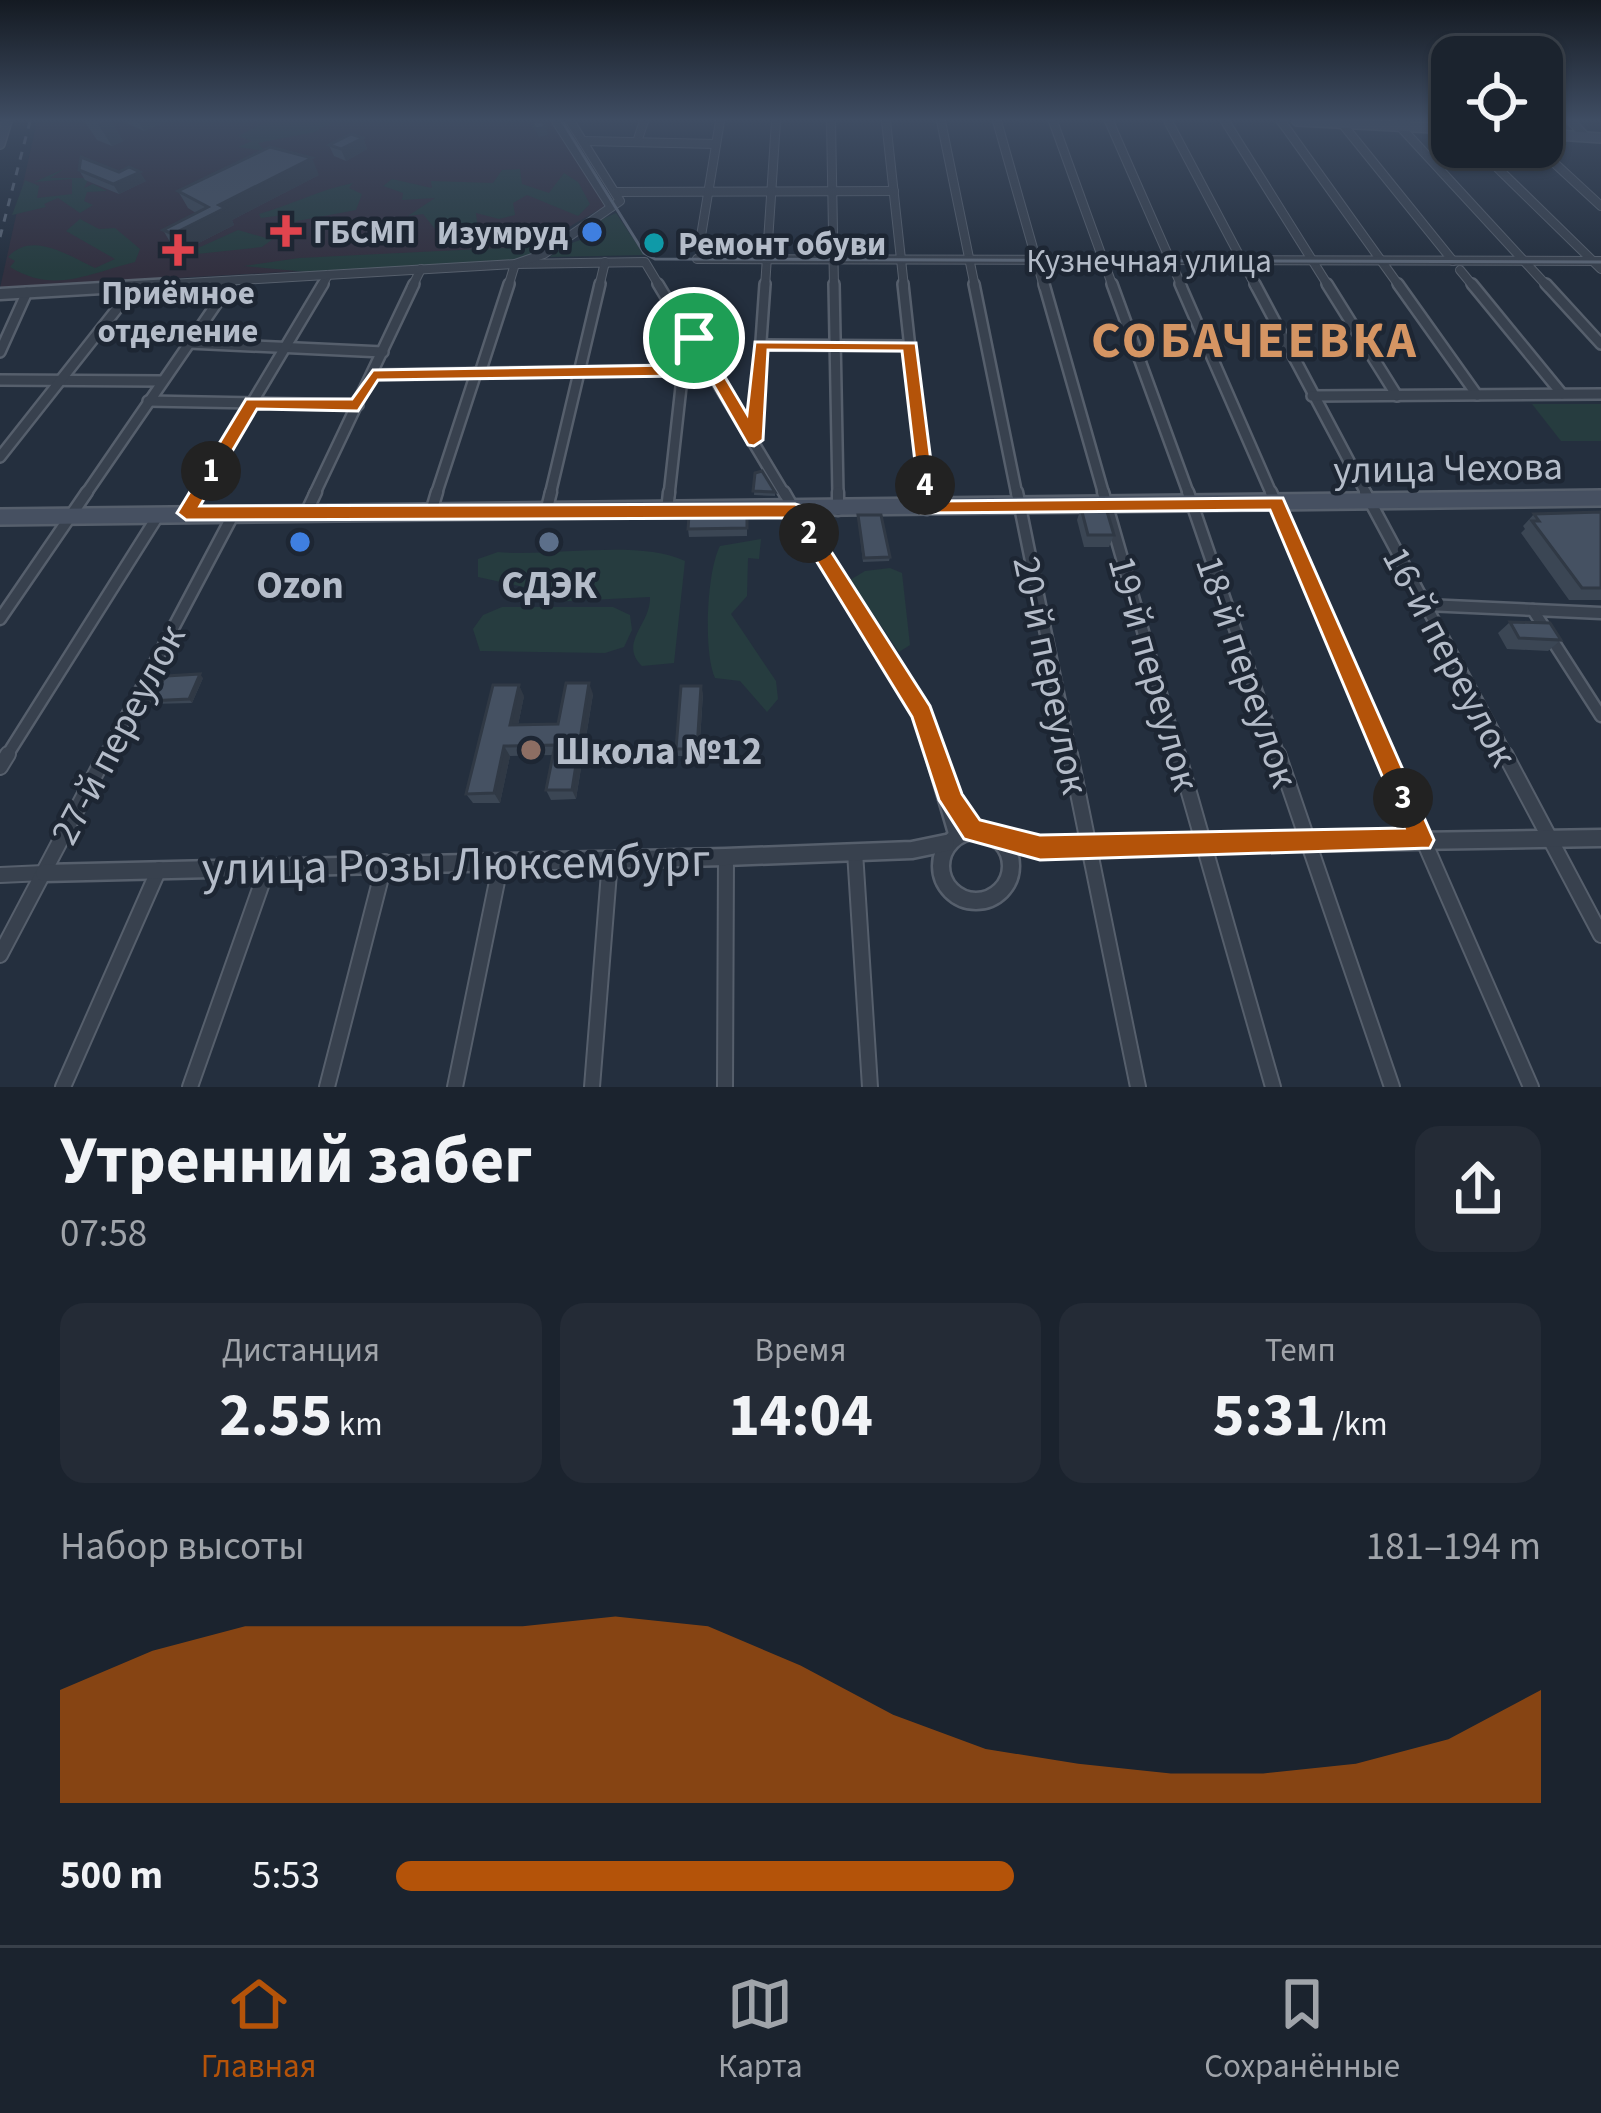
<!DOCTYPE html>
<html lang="ru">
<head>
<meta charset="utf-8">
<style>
  :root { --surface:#1b232e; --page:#242b36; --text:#f1f3f6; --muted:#a0a4aa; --line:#39404a; --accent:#b45309 }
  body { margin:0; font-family:"Source Sans 3",sans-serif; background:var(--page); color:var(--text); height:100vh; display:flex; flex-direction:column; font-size:45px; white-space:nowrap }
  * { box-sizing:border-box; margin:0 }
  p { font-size:39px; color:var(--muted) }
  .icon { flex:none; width:66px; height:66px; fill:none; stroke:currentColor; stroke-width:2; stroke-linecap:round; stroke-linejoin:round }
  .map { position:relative; height:1087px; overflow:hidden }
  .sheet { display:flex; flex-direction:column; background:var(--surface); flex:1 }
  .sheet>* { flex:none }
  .buttons { position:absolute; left:1431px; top:36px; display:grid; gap:24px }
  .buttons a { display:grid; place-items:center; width:132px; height:132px; border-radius:24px; background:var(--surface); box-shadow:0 3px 9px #0004,0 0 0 3px var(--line); font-size:60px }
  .pin { position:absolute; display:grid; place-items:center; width:102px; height:102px; color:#fff; margin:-51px; border:6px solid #fff; border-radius:50%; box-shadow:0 3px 12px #0007 }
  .km { position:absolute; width:60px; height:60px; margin:-30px; border-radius:50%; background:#222; color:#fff; font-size:33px; line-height:60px; text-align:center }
  .round { display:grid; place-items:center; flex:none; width:126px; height:126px; border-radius:24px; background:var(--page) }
  .head { display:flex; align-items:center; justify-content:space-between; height:204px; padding:0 60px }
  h1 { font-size:66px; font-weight:700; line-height:90px }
  .stats { display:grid; grid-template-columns:repeat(3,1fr); gap:18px; height:204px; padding:12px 60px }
  .stats div { display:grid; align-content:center; border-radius:24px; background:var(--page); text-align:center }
  .stats b { font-size:60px; font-weight:700 }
  .stats small { font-size:33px; font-weight:400 }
  .stats p { font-size:33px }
  .chart { height:336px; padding:24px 60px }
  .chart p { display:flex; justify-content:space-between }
  .chart svg { width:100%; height:216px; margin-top:12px; fill:var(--accent); opacity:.7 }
  ul { padding:0 60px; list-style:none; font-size:39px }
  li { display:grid; grid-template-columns:192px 144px 1fr; align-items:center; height:90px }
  li i { height:30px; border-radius:15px; background:var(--accent) }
  .menu { display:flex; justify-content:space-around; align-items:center; height:168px; border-top:3px solid var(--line); background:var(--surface); font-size:33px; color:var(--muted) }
  .menu a { display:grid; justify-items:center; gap:6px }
  .menu .selected { color:var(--accent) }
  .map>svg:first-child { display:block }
</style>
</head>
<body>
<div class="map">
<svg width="1601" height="1087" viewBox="0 0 1601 1087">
  <rect width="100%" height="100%" fill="#242f3e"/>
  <polygon fill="#32303f" points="37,121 556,121 609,204 513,259 0,288"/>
  <g fill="#263c3f">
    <polygon points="268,121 333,121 315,132 258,143 265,151 238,147 252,141 238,136"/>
    <polygon points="64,169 50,178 89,178 84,188 93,184 107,191 87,192 84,201 93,205 80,213 58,198 44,204 46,207 12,215 25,180 39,186 37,198 72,194 72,179 34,182"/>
    <polygon points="520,169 522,184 549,193 564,173 578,182 590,204 578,216 527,195 513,203 515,215 499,219 476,213 477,223 439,234 423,214 408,216 435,198 402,200 403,193 383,186 392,179 432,188 431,181 493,183 502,170"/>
    <path d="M353 183 349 188 362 194 356 210 297 221 262 247 197 254 198 248 238 230 266 238 287 224 291 214 261 218 259 214C292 205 318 190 353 183Z"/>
    <path d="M616 213 644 255 550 257C565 240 589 242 603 227L598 221Z"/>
    <path d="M80 219 99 229 115 228 140 249 135 262C87 274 54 294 10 267L15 261 8 257C32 230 69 256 95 268L115 259 66 231Z"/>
    <polygon points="545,238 554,242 528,257 501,262 307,272 244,266 299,258 518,247"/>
    <polygon points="1601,404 1601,441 1561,441 1532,404"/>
    <path d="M761 539 759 559 748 558 747 596 731 614 776 681 778 699 767 712 740 681 715 678C703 652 707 570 720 546Z"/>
    <path d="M498 552C552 557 639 539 685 561L674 663 642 666C618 643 651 624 650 597L549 602 546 592 478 577V559Z"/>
    <polygon points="890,568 902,573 910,645 899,652 850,580 865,571"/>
    <polygon points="502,607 613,607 630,615 632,630 624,647 605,653 480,651 473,629 483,615"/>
  </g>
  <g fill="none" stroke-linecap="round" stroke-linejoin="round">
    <g stroke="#565f6c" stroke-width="10">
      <g id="minor-far3">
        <polyline points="556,121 611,207"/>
        <polyline points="831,121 834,287"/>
        <polyline points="886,121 904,287"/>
        <polyline points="941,121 975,287"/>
        <polyline points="997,121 1044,287"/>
        <polyline points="1053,121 1113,287"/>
        <polyline points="1109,121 1182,287"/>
        <polyline points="1168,121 1256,287"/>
        <polyline points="1225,121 1329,287"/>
        <polyline points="1281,121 1400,287"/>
        <polyline points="1340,121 1453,261"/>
        <polyline points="1395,121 1548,287"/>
        <polyline points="1571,121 1586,137"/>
        <polyline points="584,141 716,144"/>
        <polyline points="637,142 644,121"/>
        <polyline points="1476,147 1601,269"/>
        <polyline points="616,192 894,191"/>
        <polyline points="699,248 720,121"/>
        <polyline points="697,259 1601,261"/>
        <polyline points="1460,270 1474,287"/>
        <polyline points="228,287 232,281"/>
        <polyline points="321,287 328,275"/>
        <polyline points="412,287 421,269"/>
        <polyline points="508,287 515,264 645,262 660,287"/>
        <polyline points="599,287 605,262"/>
        <polyline points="765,287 776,121"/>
      </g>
    </g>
    <g stroke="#565f6c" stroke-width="14">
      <g id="minor-far2">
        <polyline points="658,284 785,495"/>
        <polyline points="834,284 838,495"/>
        <polyline points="903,284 926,495"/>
        <polyline points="974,284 1017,495"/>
        <polyline points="1044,284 1104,495"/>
        <polyline points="1112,284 1189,495"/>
        <polyline points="1180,284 1272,495"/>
        <polyline points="1255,284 1367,495"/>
        <polyline points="1327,284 1397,396"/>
        <polyline points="1398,284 1477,395"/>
        <polyline points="1472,284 1562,394"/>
        <polyline points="1546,284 1601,344"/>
        <polyline points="188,343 383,352"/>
        <polyline points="761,345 910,346"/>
        <polyline points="0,352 27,292"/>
        <polyline points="480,373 509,284"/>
        <polyline points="373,375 683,370"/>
        <polyline points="0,380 162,381"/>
        <polyline points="1312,396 1601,394"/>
        <polyline points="148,401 358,405"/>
        <polyline points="754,440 765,284"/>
        <polyline points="0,457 135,286"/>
        <polyline points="85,495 230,284"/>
        <polyline points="197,495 323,284"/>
        <polyline points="314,495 414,284"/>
        <polyline points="436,495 476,373"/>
        <polyline points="550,495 600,284"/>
        <polyline points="669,495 685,351 695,338"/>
      </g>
    </g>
    <g stroke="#565f6c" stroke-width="15">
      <g id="minor-far1">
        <polyline points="784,492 795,511"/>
        <polyline points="838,492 838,510"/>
        <polyline points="925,492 927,509"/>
        <polyline points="1017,492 1071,757"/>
        <polyline points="1103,492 1179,757"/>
        <polyline points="1188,492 1279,757"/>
        <polyline points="1271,492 1387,757"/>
        <polyline points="1365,492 1507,757"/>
        <polyline points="667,511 669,492"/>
        <polyline points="431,512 437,492"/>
        <polyline points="546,512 551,492"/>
        <polyline points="186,513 198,492"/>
        <polyline points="306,513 316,492"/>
        <polyline points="1426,605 1601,613"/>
        <polyline points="1533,610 1601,716"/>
        <polyline points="0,619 87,492"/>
        <polyline points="6,757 159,514"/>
        <polyline points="105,757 234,513"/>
      </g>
    </g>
    <g stroke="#565f6c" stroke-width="18">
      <g id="minor">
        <polyline points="1070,754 1138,1087"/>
        <polyline points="1178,754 1273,1087"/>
        <polyline points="1278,754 1392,1087"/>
        <polyline points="1386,754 1531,1087"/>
        <polyline points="1505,754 1601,935"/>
        <polyline points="0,767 8,754"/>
        <polyline points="855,852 870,1087"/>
        <polyline points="0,875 44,873"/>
        <polyline points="0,955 106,754"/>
        <polyline points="63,1087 159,869"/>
        <polyline points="190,1087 268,866"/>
        <polyline points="327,1087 385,862"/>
        <polyline points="455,1087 501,862"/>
        <polyline points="592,1087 610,860"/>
        <polyline points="725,1087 726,857"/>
      </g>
    </g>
    <g stroke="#565f6c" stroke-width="10">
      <g id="tertiary-far3">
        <polyline points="1537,147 1601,206"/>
        <polyline points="119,287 515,264 544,254 620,201 570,121"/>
      </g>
    </g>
    <g stroke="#565f6c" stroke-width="15">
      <polyline id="tertiary-far2" points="0,294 171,284"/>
    </g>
    <g stroke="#565f6c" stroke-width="18">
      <polyline id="tertiary-far1" points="795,511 922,713 935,757"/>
    </g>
    <g stroke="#565f6c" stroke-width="21">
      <g id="tertiary">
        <polyline points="934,754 957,833"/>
        <circle cx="976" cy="866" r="35"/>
        <polyline points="998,840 1040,847 1601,838"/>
        <polyline points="44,873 726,857 912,850 946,843"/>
      </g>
    </g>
    <g stroke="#565f6c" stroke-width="12">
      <g id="secondary-far1">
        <polyline points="1297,121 1452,129"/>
        <polyline points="1542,134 1601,138"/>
        <polyline points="0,144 7,121"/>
      </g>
    </g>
    <g stroke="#565f6c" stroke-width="20">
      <polyline id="secondary" points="0,517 1601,498"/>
    </g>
    <use href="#minor-far3" stroke="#38414e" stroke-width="8"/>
    <use href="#minor-far2" stroke="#38414e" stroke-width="9"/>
    <use href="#minor-far1" stroke="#38414e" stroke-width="10"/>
    <use href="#minor" stroke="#38414e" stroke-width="14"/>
    <use href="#tertiary-far3" stroke="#38414e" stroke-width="8"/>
    <use href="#tertiary-far2" stroke="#38414e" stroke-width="10"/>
    <use href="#tertiary-far1" stroke="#38414e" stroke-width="14"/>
    <use href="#tertiary" stroke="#38414e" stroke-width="16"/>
    <use href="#secondary-far1" stroke="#465061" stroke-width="9"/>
    <use href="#secondary" stroke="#465061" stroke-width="15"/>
    <polyline stroke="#5a6575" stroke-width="3" points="562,121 644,253 655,259 1601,262"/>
    <polyline stroke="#5a6575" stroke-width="3" stroke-dasharray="8 8" stroke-linecap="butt" points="0,237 30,121"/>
  </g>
  <g fill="#3b4654">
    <polygon points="84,121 111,121 123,141 112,146 97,140"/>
    <polygon points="122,121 167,121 144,131"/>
    <polygon points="363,138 367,149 346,161 334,156 329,145"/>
    <polygon points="79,170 146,181 119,194 85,180"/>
    <polygon points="319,175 232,220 234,225 183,251 173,247 163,230 196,213 188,208 178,191"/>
    <polygon points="755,473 775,492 775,496 754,495"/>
    <polygon points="1081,508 1114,535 1109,547 1084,547 1077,520"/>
    <polygon points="1601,512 1601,600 1569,600 1521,533 1525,529 1523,526 1534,514"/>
    <polygon points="747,514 747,536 689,537 688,529"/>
    <polygon points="858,519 890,557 889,561 863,562"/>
    <polygon points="1510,622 1561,640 1548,651 1507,649 1498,633"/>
    <polygon points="203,678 192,703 151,704 147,701"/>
    <polygon points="703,693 699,756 678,756 676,749"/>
    <polygon points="593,694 576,799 551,800 546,790 553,755 510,756 500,803 473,803 466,794 524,696 518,725 558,724"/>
  </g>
  <g fill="#303945">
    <polygon points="105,121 111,121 123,141 112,146 98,124"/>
    <polygon points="138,121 167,121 144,131"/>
    <polygon points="546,127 548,135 538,137 536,129"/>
    <polygon points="363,138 367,149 346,161 341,149"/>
    <polygon points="312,158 319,175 232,220 234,225 183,251 173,234 219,205"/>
    <polygon points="140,172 146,181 119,194 113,184"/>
    <polygon points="200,674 203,678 192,703 189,699"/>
    <polygon points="589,683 593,694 576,799 572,790"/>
    <polygon points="519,685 524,696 516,735 510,725"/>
    <polygon points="701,686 703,693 699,756 697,749"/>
    <polygon points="504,746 510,756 500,803 494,793"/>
  </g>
  <g fill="#455162" stroke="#303945" stroke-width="3">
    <polygon points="531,121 542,121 546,127 536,129"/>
    <polygon points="351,134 363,138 341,149 329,145"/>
    <polygon points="270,147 312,158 219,205 225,208 173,234 163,230 208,207 178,191"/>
    <polygon points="81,157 119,172 129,167 140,172 113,184 79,170"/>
    <polygon points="762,471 775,492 753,491 755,473"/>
    <polygon points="1081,508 1106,508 1114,535 1088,535"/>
    <polygon points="1601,512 1601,588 1582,588 1532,521 1539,521 1534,514"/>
    <polygon points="747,514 747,528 688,529 689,515"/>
    <polygon points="858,515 881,515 890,557 864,558"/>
    <polygon points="1510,622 1550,623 1561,640 1519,638"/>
    <polygon points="200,674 189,699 147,701 166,676"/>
    <polygon points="566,683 589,683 572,790 546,790 555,745 504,746 494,793 466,794 493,685 519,685 510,725 558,724"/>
    <polygon points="681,686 701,686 697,749 676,749"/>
  </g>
  <linearGradient id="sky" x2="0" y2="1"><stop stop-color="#141a22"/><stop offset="0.44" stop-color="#3f4d63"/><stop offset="1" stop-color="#3f4d63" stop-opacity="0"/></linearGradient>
  <rect width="1601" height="273" fill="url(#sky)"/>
  <path fill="#b45309" stroke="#fff" stroke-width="3" fill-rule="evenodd" d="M689 335H700L747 414 755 342 916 343 936 501 1283 498 1434 840 1430 848 1040 860 964 839 939 800 912 717 790 518 186 520 177 513 246 399H352L373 370 676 365ZM768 350 902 351 921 513 1270 510 1404 828 1040 835 980 820 962 794 930 706 802 506 795 504 200 506 257 409 358 411 378 380 683 376 691 370 694 351 748 445 754 446 763 440Z"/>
  <g fill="#e0444e" stroke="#1d2633" stroke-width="4.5">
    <path d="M280 213h12v12h12v12h-12v12h-12v-12h-12v-12h12z"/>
    <path d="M172 232h12v12h12v12h-12v12h-12v-12h-12v-12h12z"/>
  </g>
  <g fill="#3f7fe0" stroke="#1d2633" stroke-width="4.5">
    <circle cx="592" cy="232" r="12"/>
    <circle cx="300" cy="542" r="12"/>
  </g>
  <circle fill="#0f9aa8" stroke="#1d2633" stroke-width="4.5" cx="654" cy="243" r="12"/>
  <circle fill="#5c6f8a" stroke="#1d2633" stroke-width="4.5" cx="549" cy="542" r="12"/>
  <circle fill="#8d6e63" stroke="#1d2633" stroke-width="4.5" cx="531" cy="750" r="12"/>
  <g text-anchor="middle" stroke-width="9" stroke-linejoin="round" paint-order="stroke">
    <g font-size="33" font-weight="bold" fill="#b4bcc9" stroke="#1d2633" text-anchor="start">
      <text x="313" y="243">ГБСМП</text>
      <text x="568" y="244" text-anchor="end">Изумруд</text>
      <text x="678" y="255">Ремонт обуви</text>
      <text x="178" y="304" text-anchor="middle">Приёмное<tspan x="178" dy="38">отделение</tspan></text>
    </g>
    <g font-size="33" fill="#b4bcc9" stroke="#1d2633">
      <text x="1149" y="272">Кузнечная улица</text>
    </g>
    <g font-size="39" fill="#b4bcc9" stroke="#1d2633">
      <text transform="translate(1448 467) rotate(-1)" y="14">улица Чехова</text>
      <text transform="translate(1451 656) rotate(62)" y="14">16-й переулок</text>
      <text transform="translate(1248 671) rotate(71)" y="14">18-й переулок</text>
      <text transform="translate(1155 673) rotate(74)" y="14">19-й переулок</text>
      <text transform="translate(1052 675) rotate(78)" y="14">20-й переулок</text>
      <text transform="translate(117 734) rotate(-62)" y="14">27-й переулок</text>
    </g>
    <g font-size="39" font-weight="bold" fill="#b4bcc9" stroke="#1d2633">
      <text x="300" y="598">Ozon</text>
      <text x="549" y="598">СДЭК</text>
      <text x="555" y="764" text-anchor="start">Школа №12</text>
    </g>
    <g font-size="48" fill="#b4bcc9" stroke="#1d2633">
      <text transform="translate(456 863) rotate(-1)" y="17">улица Розы Люксембург</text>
    </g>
    <g font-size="51" font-weight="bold" letter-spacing="3" fill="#d59563" stroke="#1d2633">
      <text x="1255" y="357">СОБАЧЕЕВКА</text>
    </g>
  </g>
</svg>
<div class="buttons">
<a><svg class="icon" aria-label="locate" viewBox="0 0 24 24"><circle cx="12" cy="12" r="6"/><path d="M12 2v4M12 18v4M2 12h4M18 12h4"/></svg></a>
</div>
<div class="pin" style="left:694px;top:338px;background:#1e9e55"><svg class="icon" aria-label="arrive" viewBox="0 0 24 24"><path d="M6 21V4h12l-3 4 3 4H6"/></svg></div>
<b class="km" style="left:211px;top:471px">1</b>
<b class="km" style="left:809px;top:533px">2</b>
<b class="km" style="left:1403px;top:798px">3</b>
<b class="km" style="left:925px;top:485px">4</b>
</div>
<section class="sheet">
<div class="head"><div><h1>Утренний забег</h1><p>07:58</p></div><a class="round"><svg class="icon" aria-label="share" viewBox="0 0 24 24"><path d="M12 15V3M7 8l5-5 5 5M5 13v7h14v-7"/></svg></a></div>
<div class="stats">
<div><p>Дистанция</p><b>2.55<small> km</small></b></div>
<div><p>Время</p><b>14:04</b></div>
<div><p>Темп</p><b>5:31<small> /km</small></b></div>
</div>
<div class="chart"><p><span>Набор высоты</span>181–194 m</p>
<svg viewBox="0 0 160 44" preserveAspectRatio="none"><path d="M0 44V21L10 13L20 8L30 8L40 8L50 8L60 6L70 8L80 16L90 26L100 33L110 36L120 38L130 38L140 36L150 31L160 21V44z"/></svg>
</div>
<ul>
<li><b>500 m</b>5:53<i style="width:54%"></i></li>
</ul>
</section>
<nav class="menu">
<a class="selected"><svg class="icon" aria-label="home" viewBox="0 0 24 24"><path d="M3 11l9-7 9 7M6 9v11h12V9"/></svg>Главная</a>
<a><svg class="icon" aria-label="map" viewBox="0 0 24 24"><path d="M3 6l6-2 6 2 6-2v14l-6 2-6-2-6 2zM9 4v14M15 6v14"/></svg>Карта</a>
<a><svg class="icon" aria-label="saved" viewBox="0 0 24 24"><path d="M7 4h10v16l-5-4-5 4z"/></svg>Сохранённые</a>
</nav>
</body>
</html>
